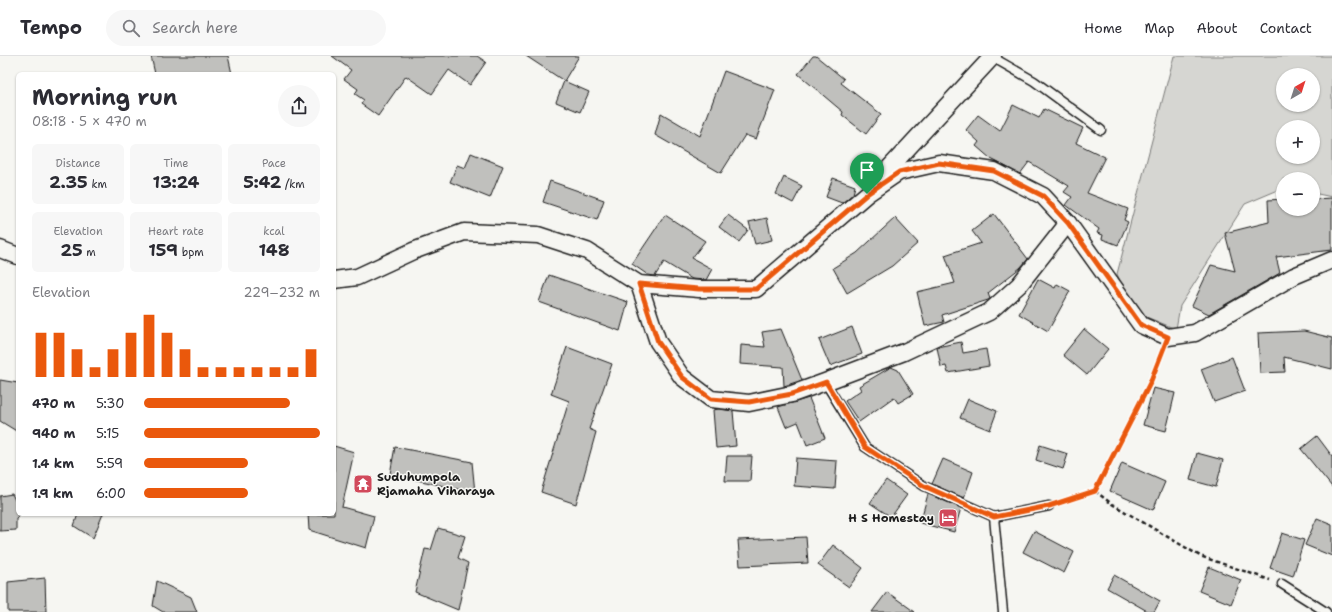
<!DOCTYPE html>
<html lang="en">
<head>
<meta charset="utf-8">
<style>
  :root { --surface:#fff; --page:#f7f7f7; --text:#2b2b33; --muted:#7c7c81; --line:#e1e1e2; --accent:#ea580c }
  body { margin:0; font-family:"Shantell Sans",sans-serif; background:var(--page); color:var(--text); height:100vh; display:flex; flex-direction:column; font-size:15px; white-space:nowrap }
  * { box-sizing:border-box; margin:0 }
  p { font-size:13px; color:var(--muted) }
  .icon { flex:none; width:22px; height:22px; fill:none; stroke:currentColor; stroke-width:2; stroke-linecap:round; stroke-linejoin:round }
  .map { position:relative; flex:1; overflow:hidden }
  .side { position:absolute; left:16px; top:16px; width:320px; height:444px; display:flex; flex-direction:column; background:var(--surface); border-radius:6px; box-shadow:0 1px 3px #0004 }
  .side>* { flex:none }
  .needle { width:26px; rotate:39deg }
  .tools { position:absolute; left:1276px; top:12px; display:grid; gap:8px }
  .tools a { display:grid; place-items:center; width:44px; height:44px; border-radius:50%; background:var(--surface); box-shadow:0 1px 3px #0004; font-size:20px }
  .pin { position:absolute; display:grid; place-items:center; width:34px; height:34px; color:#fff; margin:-41px -17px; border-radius:50% 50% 50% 0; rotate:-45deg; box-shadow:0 0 4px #0007 }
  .pin .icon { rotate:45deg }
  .round { display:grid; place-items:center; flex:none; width:42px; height:42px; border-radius:21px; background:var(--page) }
  .head { display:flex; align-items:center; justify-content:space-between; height:68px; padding:0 16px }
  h1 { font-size:22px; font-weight:700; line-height:30px }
  .metrics { display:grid; grid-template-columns:repeat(3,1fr); gap:6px; height:68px; padding:4px 16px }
  .metrics div { display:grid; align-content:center; border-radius:6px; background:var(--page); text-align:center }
  .metrics b { font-size:17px; font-weight:700 }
  .metrics small { font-size:11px; font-weight:400 }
  .metrics p { font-size:11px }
  .chart { height:112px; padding:8px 16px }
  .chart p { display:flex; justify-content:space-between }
  .chart svg { width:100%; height:72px; margin-top:4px; stroke:var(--accent); stroke-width:6 }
  ul { padding:0 16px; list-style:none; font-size:13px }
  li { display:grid; grid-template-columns:64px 48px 1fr; align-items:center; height:30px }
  li i { height:10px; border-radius:5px; background:var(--accent) }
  header { display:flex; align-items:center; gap:24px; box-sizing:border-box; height:56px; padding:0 20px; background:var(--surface); border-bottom:1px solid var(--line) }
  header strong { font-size:19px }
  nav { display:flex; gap:22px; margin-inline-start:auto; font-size:14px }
  .search { width:280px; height:36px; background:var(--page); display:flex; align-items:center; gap:10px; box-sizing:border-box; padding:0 14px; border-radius:22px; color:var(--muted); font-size:15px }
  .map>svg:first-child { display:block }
</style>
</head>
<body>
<header>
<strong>Tempo</strong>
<div class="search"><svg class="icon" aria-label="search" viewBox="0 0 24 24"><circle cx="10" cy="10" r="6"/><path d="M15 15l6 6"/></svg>Search here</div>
<nav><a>Home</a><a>Map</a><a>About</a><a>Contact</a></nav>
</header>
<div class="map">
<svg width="1332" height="556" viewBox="0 0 1332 556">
  <rect width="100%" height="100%" fill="#f6f6f2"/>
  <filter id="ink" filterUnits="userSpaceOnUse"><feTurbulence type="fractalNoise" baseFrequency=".025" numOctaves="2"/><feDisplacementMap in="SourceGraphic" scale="8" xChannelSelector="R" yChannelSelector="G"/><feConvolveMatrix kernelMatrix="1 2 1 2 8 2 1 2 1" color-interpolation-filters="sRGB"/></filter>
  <g filter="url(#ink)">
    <path fill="#d6d6d2" stroke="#797977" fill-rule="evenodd" d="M1174 0H1332V141L1313 137V123H1283V132L1245 148 1180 250 1176 273 1134 256 1117 218ZM1283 19H1313V49H1283ZM1283 71H1313V101H1283Z"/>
    <g fill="#c0c0bd" stroke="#1c1c1c">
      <polygon points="151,0 228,0 232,18 155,18"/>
      <polygon points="332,0 477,0 486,6 470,29 449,14 432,38 406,20 378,60 361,48 364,44 355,38 358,33 344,23 351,14"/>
      <polygon points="526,0 579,0 564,25"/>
      <polygon points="813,0 816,0 844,23 841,27 881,58 866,78 842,59 843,56 798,18"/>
      <polygon points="724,15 775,34 756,83 745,79 721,117 655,79 661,57 700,80"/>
      <polygon points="564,25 589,36 580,56 556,46"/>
      <polygon points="1013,49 1039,62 1044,53 1083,72 1076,87 1105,101 1087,137 1128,153 1124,164 1128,166 1118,189 1102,183 1103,179 1097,177 1099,173 1066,149 1072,141 1064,136 1069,130 1029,106 1020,118 991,103 976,90 979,86 966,74 978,59 1000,75"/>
      <polygon points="471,97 503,110 490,142 450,126 457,109 465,112"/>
      <polygon points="784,121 802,130 793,147 776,138"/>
      <polygon points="833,122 855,130 853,138 842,147 826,141"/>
      <polygon points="550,125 604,144 597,164 543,146"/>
      <polygon points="1332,142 1332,194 1276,201 1280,217 1209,258 1192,250 1211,209 1235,215 1225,177 1269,166 1268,144 1283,143 1283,153 1313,153 1313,143"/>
      <polygon points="994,158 1028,203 1020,212 988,237 990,243 988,244 942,259 944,266 925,270 917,236 955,227 945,199 981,187 972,175"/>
      <polygon points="665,159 705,185 692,202 712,213 706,224 692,223 664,206 655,220 648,219 632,208"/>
      <polygon points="728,159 748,174 739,186 719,171"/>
      <polygon points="767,162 772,184 755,188 749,166"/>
      <polygon points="895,162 918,187 892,210 847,237 833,212 857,197"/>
      <polygon points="549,219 628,246 620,275 539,246"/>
      <polygon points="1038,223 1055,232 1057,228 1070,235 1048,275 1019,258"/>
      <polygon points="852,271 862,298 830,310 819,284"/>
      <polygon points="781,273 802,324 784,330 783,311 740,308 741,289 765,291 762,276"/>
      <polygon points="1084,273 1108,293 1087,319 1063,299"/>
      <polygon points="1304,275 1332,282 1332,313 1284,301 1285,316 1260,317 1258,277"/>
      <polygon points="961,286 963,297 986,293 989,310 948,317 946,310 941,311 937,291"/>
      <polygon points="567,291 612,308 589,373 596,376 576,448 541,436 569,345 551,338"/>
      <polygon points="1232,301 1245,335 1214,346 1201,313"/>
      <polygon points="891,311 898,314 913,338 898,347 894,341 859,366 845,345 861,334 859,330"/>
      <polygon points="0,324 18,327 18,376 0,365"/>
      <polygon points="1153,332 1175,337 1166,375 1143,369"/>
      <polygon points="809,342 825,382 807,389 798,366 786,371 778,351"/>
      <polygon points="968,343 997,355 990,374 960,362"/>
      <polygon points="719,353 733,355 736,390 716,392 713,354"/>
      <polygon points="1317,380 1332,400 1332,431 1301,393"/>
      <polygon points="1040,389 1068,398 1063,413 1036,404"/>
      <polygon points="334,390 354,396 342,451 374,460 366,492 309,474 308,458 334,458"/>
      <polygon points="395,391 472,406 475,437 390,418"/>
      <polygon points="1197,397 1223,404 1216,431 1190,424"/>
      <polygon points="727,400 752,400 750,425 725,425"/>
      <polygon points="796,402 837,405 835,433 794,430"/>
      <polygon points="943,403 973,416 964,442 932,428"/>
      <polygon points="1122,407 1165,426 1153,454 1110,435"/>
      <polygon points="886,424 907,439 891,461 870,447"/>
      <polygon points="12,438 18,450 18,458 21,458 16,463 16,474 0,475 0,440"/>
      <polygon points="928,438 961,452 954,476 920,467"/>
      <polygon points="78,458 103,458 93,482 74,470"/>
      <polygon points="1317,462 1332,468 1332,500 1305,489"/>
      <polygon points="438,472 465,480 458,502 468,507 458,554 415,536 425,493 431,494"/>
      <polygon points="1034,475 1074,496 1064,517 1023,496"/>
      <polygon points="1282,477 1304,484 1293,520 1270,512"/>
      <polygon points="806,481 808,507 740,510 738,484"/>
      <polygon points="833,489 863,512 849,531 818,509"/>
      <polygon points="1209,511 1241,524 1231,548 1199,535"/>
      <polygon points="1114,519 1160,545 1154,556 1149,556 1107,532"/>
      <polygon points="45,522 46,556 8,556 8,526"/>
      <polygon points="157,525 191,541 197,556 163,556 153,550"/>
      <polygon points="887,536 915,556 872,556"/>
    </g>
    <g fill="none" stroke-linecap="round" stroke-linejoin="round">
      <g stroke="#1c1c1c" stroke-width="11">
        <g id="service">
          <polyline points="992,1 1034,25 1101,74"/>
          <polyline points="825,326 865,391 924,430 994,461 1003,556"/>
          <polyline points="994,461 1049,450"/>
          <polyline points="1282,528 1326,556"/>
        </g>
      </g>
      <g stroke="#1c1c1c" stroke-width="19">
        <g id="minor">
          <polyline points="880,122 993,0"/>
          <polyline points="0,193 18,200"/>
          <polyline points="334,224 357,221 413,195 464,176 538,179 587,195 639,228 699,233 756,233 867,138 899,116 939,107 994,115 1043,140 1068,167 1141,269 1168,281 1195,277 1294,220 1332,204"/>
          <polyline points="639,228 658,286 682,321 711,343 749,347 792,338 825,326 904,296 989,256 1019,229 1068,167"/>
        </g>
      </g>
      <g stroke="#1c1c1c" stroke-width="2.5" stroke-dasharray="4 3" stroke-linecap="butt">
        <polyline points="1095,435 1112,448 1200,500 1270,524"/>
        <polyline points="1061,446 1095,435 1150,327 1162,298"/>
      </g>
      <use href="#service" stroke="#f6f6f2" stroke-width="8"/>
      <use href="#minor" stroke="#f6f6f2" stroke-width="16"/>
    </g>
  </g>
  <g fill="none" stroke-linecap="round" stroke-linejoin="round" filter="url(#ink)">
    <g stroke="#fff" stroke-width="8">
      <polygon id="route" points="939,107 994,115 1043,140 1068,167 1141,269 1168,281 1150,327 1095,435 1049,450 994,461 924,430 865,391 826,326 792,338 749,346 711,343 682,321 658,286 639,228 699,233 756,233 867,138 899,116"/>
    </g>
    <use href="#route" stroke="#ea580c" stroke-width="5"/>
  </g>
  <defs>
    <g id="temple-square" transform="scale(1)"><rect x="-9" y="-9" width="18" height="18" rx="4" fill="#d1495b" stroke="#f6f6f2"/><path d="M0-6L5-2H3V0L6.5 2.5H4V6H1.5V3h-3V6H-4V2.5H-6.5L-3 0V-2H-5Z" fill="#fff"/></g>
    <g id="hotel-square" transform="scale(1)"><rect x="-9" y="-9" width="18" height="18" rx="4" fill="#d1495b" stroke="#f6f6f2"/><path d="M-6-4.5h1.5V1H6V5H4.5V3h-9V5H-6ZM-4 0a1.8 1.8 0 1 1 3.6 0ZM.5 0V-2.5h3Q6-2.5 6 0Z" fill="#fff"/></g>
  </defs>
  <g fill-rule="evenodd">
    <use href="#temple-square" x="363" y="428"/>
    <use href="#hotel-square" x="948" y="462"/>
  </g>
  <g text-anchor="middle" stroke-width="3" stroke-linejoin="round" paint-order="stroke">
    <g font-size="12" font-weight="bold" fill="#1c1c1c" stroke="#f6f6f2" text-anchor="start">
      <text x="377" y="425">Suduhumpola<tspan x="377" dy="14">Rjamaha Viharaya</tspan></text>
      <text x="934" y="466" text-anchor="end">H S Homestay</text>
    </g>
  </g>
</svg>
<div class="tools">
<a><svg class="needle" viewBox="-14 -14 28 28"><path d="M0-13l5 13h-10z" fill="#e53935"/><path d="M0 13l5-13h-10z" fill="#7c7c81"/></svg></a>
<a>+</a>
<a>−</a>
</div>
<div class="pin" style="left:867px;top:138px;background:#1e9e55"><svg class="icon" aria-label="arrive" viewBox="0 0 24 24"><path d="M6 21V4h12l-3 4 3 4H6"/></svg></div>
<section class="side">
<div class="head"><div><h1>Morning run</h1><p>08:18 · 5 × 470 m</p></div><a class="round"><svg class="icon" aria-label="share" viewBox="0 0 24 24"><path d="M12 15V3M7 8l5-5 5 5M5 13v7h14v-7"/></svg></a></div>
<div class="metrics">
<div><p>Distance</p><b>2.35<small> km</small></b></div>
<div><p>Time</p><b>13:24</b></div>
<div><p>Pace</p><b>5:42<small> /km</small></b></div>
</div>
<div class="metrics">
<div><p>Elevation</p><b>25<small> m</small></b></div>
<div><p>Heart rate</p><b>159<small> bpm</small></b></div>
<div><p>kcal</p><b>148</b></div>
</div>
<div class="chart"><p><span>Elevation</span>229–232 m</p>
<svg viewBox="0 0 160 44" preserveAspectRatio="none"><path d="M5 44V17M15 44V17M25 44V27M35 44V38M45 44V27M55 44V17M65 44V6M75 44V17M85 44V27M95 44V38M105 44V38M115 44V38M125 44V38M135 44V38M145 44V38M155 44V27"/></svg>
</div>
<ul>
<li><b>470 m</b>5:30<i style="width:83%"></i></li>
<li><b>940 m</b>5:15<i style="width:100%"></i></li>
<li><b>1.4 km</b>5:59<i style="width:59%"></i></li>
<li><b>1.9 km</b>6:00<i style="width:59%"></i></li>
</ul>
</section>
</div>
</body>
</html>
